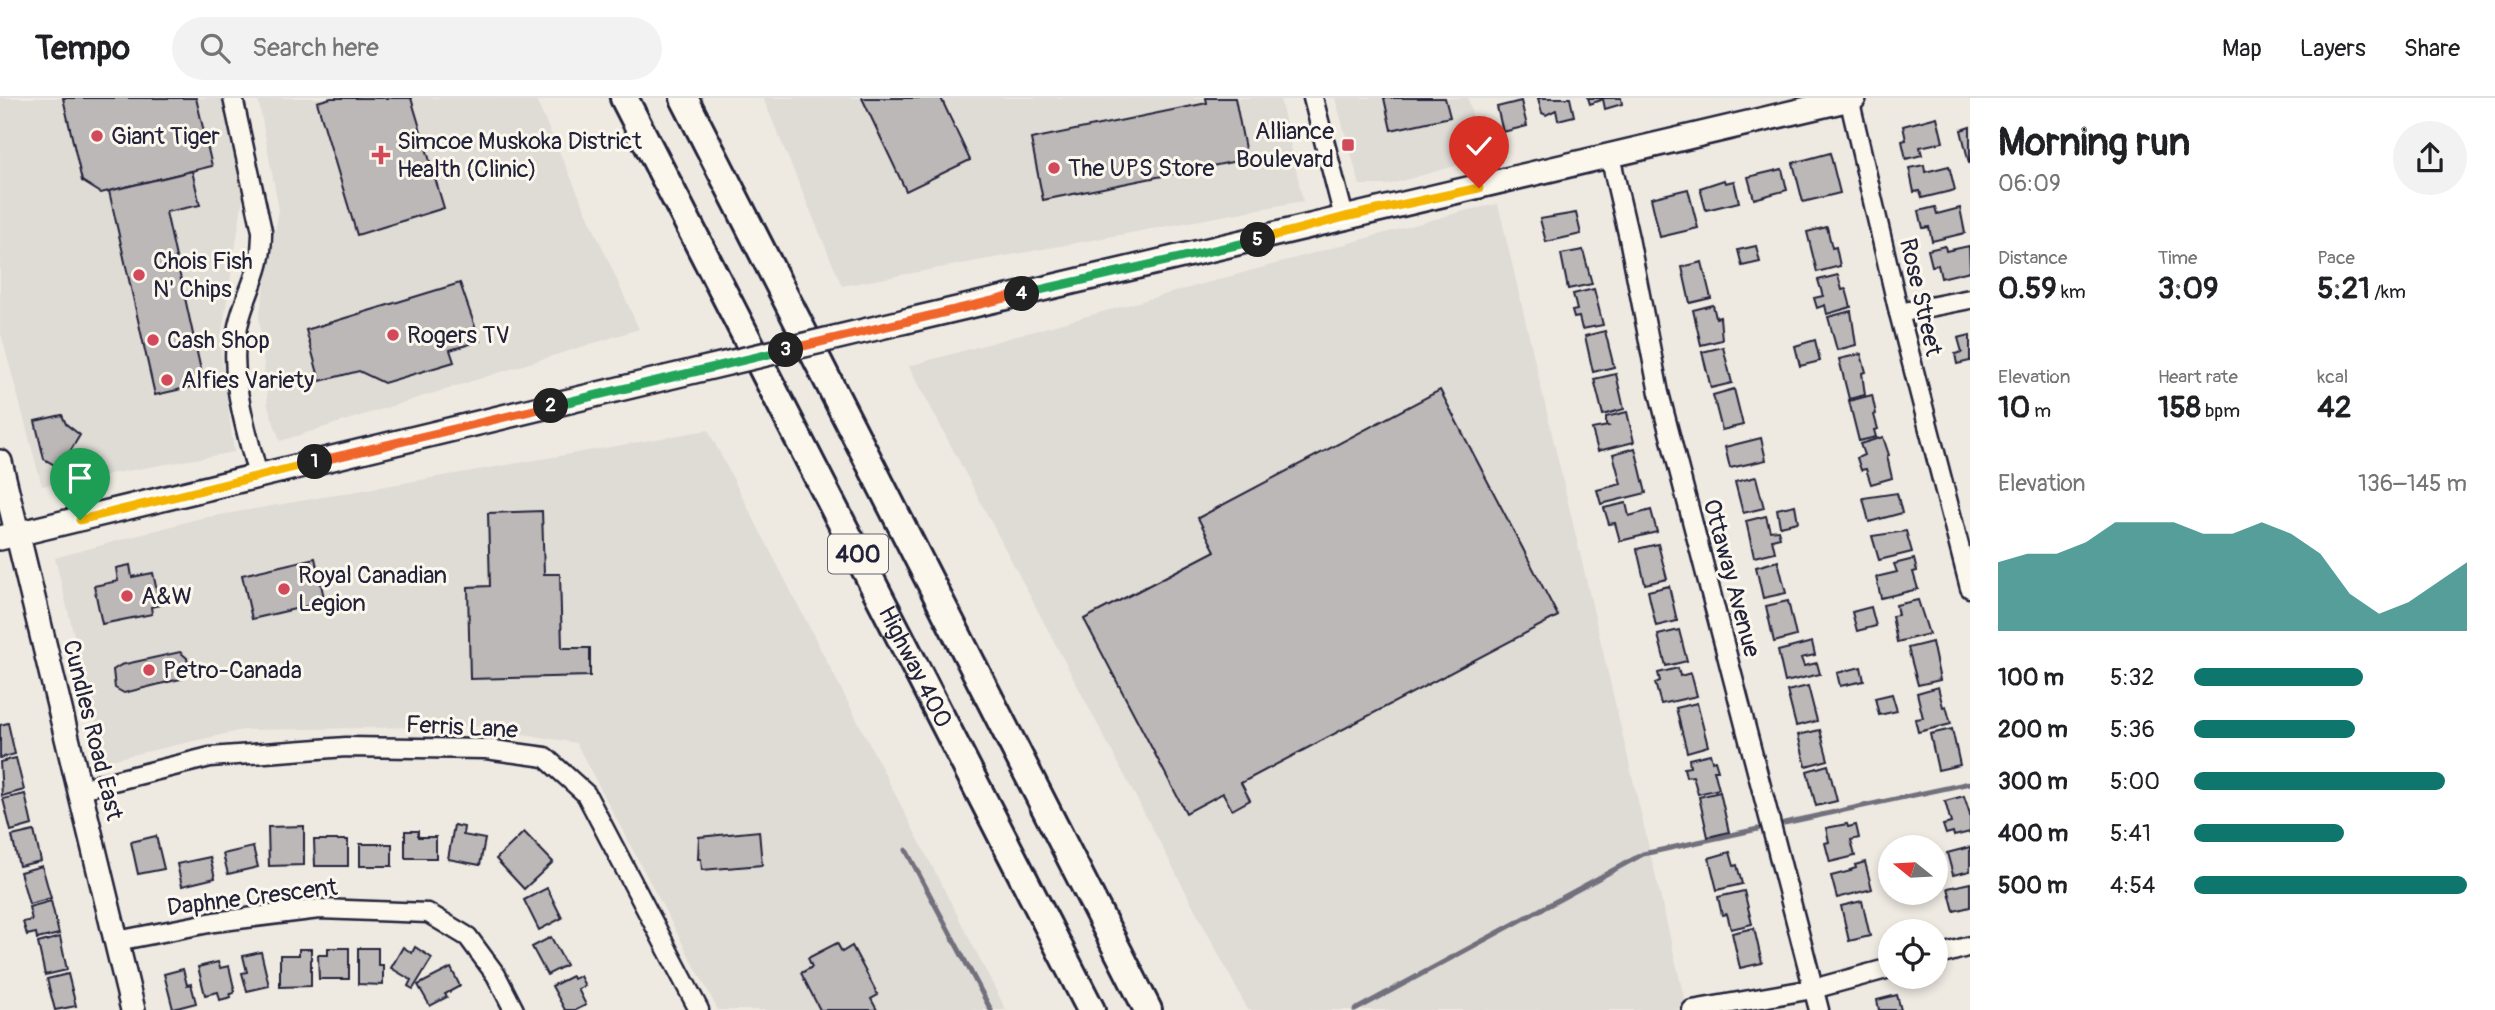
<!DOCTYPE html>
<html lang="en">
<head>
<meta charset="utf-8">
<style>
  :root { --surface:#fff; --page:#f2f2f2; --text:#202124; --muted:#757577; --line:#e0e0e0; --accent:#0f766e }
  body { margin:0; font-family:Pangolin,sans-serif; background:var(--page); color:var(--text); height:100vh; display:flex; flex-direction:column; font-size:26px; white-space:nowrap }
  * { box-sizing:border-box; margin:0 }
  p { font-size:23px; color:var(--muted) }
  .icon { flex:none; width:38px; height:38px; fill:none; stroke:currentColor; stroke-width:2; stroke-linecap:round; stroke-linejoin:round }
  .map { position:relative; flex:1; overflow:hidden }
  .drawer { display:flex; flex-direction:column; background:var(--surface); width:525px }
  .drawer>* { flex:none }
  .needle { width:46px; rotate:288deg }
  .buttons { position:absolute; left:1878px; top:737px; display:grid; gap:14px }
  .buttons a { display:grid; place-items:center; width:70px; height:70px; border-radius:50%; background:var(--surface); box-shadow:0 4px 10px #0003; font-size:35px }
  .pin { position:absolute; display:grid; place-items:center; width:60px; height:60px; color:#fff; margin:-72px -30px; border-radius:50% 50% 50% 0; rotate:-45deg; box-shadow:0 0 7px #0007 }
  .pin .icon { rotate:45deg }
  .km { position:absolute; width:35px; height:35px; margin:-18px; border-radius:50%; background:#222; color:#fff; font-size:19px; line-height:35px; text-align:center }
  .round { display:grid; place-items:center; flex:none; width:74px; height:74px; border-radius:37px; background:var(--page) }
  .headline { display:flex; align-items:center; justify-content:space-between; height:119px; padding:0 28px }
  h1 { font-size:38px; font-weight:800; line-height:52px }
  .stats { display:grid; grid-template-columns:repeat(3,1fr); gap:10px; height:119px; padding:7px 28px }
  .stats div { display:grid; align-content:center }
  .stats b { font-size:30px; font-weight:800 }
  .stats small { font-size:19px; font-weight:400 }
  .stats p { font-size:19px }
  .chart { height:196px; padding:14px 28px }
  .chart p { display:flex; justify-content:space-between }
  .chart svg { width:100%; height:126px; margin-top:7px; fill:var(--accent); opacity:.7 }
  ul { padding:0 28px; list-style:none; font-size:23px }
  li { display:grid; grid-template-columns:112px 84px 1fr; align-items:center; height:52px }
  li i { height:18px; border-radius:9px; background:var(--accent) }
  header { display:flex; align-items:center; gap:42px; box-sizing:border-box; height:98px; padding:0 35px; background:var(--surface); border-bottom:2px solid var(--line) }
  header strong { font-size:33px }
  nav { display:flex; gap:38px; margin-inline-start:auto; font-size:24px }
  .search { width:490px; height:63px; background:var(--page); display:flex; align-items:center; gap:18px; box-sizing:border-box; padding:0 24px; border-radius:38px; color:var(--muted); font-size:26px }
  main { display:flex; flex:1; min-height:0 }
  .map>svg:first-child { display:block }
</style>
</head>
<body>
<header>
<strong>Tempo</strong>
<div class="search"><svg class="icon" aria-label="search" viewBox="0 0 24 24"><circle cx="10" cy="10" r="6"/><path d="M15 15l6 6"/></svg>Search here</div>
<nav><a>Map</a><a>Layers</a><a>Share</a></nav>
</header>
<main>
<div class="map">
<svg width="1970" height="912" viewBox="0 0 1970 912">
  <rect width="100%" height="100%" fill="#eeeae2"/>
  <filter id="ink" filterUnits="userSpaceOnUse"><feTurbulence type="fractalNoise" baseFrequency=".0143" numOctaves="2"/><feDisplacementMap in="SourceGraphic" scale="14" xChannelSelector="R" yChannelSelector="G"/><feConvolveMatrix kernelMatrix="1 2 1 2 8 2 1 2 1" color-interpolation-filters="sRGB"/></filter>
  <g filter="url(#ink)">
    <g fill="#dfdbd5">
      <polygon points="0,0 221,0 244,94 220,247 234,354 42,388 0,232"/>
      <polygon points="258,0 535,0 639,231 280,343 268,308 259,219 279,112"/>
      <polygon points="763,0 1280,0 1303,103 842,188"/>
      <polygon points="1335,0 1468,0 1484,60 1387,87 1360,87"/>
      <polygon points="1498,106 1687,912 1248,912 909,268 1464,113"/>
      <polygon points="708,332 1006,912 718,912 576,645 476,628 243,632 105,663 55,460 197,421"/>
    </g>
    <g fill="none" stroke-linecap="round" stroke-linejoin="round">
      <g stroke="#716f7c" stroke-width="5">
        <polyline points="1784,725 1970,685"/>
        <polyline points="906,752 991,912"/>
        <polyline points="1355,912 1643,756 1758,731"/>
      </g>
    </g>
    <g fill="#bcb8b8" stroke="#22223b" stroke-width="2">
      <polygon points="63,0 196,0 212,68 101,95 82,83"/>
      <polygon points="331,0 411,0 444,110 357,137 317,4"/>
      <polygon points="862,0 941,0 970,62 906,93"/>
      <polygon points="1206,0 1235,0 1247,61 1043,102 1031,41 1207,5"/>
      <polygon points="1384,0 1445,0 1450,19 1391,32"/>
      <polygon points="1538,0 1570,0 1574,18 1558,22 1556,12 1546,17 1542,15"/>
      <polygon points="1588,0 1621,0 1622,6 1605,11 1603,1 1590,6"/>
      <polygon points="1521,3 1527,28 1503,34 1497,9"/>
      <polygon points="1937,19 1943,44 1920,49 1922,57 1906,61 1902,43 1906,42 1903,28"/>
      <polygon points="1970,29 1970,65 1969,65 1961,32"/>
      <polygon points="1830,55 1840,95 1803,104 1793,65"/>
      <polygon points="1924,67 1925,74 1949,68 1955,92 1922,100 1920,93 1914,94 1909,70"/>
      <polygon points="1782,71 1787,92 1754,101 1748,79"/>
      <polygon points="192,73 200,107 166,114 204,286 155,297 109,93"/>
      <polygon points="1724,82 1725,85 1734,83 1739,104 1706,112 1700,90"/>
      <polygon points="1688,91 1698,130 1660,139 1651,100"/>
      <polygon points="1935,109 1937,116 1960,110 1965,135 1932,143 1929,129 1923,130 1919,113"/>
      <polygon points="1576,115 1581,136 1546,144 1540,121"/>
      <polygon points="1827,129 1832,150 1836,149 1840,168 1817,174 1807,134"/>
      <polygon points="1756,148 1760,164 1742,168 1738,152"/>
      <polygon points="1945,148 1946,153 1969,148 1970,173 1941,180 1938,167 1932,168 1928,152"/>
      <polygon points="1583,152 1592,186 1568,191 1561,156"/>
      <polygon points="1702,164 1711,200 1690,205 1682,169"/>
      <polygon points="1838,177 1842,192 1846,191 1851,209 1827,216 1825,207 1817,210 1814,200 1823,198 1818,182"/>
      <polygon points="460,185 480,243 450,252 454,264 384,285 359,273 320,283 306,232"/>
      <polygon points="1594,191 1603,227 1582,231 1579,219 1574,220 1572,213 1577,212 1573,196"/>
      <polygon points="1713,207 1716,220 1720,219 1722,242 1701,247 1693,212"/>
      <polygon points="1851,213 1856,247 1837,252 1828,219"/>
      <polygon points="1605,233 1614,269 1593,274 1585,238"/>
      <polygon points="1970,237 1970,263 1957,266 1955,256 1962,254 1958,240"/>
      <polygon points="1815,242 1820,263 1800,268 1795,248"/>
      <polygon points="1723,249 1732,285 1711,290 1702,254"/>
      <polygon points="1861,256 1866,274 1862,275 1865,297 1849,301 1839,261"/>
      <polygon points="1616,276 1624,311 1603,317 1594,281"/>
      <polygon points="1734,291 1743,327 1722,332 1713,297"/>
      <polygon points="1440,292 1558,518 1241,685 1250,702 1232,712 1223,695 1186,715 1084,521 1215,453 1198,420"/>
      <polygon points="1872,297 1876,316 1874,317 1878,331 1874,332 1876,339 1859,343 1849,303"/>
      <polygon points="1627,314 1634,344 1598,353 1592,331 1608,328 1606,327 1606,319"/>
      <polygon points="62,317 66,326 80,337 60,370 44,361 35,323"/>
      <polygon points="1883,339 1889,357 1887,358 1892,380 1871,386 1866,371 1861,372 1857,360 1864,357 1860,346"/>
      <polygon points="1761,340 1766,362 1730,370 1725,349"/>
      <polygon points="1635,350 1646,395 1601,406 1597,392 1621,386 1613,356"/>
      <polygon points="1756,379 1764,410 1743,415 1735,384"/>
      <polygon points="1897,395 1902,415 1869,424 1863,400"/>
      <polygon points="1626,405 1629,418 1651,412 1657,434 1620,443 1615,425 1609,426 1604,410"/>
      <polygon points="1795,407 1798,424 1780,428 1777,411"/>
      <polygon points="542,413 544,476 560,476 562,550 590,550 590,578 470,581 468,489 490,488 488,415"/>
      <polygon points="1766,418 1770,433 1778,432 1780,439 1772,441 1775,454 1754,459 1746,423"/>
      <polygon points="1906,433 1912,454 1879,462 1872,438"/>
      <polygon points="1658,446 1667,481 1645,486 1637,451"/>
      <polygon points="315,460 325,504 252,521 242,477"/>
      <polygon points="1914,461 1917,473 1913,474 1918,491 1881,500 1876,479 1897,474 1894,466"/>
      <polygon points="1778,463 1786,495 1763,500 1756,469"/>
      <polygon points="130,467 132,479 153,475 160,507 151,509 152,516 102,526 94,488 118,483 116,470"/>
      <polygon points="1669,488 1677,523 1656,528 1648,493"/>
      <polygon points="1918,502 1929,536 1897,544 1892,518 1898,517 1896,507"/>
      <polygon points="1788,503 1796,538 1774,544 1766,508"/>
      <polygon points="1871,509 1876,528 1857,533 1852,514"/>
      <polygon points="1679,532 1687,563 1666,568 1658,537"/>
      <polygon points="1812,544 1815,557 1801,560 1804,568 1817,565 1820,576 1785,584 1778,553"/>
      <polygon points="1932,544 1940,582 1918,587 1908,550"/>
      <polygon points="180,554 187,560 189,573 184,580 124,595 115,590 113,572 121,567"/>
      <polygon points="1861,569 1864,583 1840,588 1837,575"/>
      <polygon points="1678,570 1680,578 1691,575 1697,598 1661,606 1655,585 1660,583 1658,575"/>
      <polygon points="1808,588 1817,623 1796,628 1787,593"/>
      <polygon points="1938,589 1943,609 1946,608 1951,626 1918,634 1915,621 1923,620 1917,595"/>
      <polygon points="1892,596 1897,613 1879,617 1875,600"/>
      <polygon points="1697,605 1708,648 1687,654 1676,610"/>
      <polygon points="8,625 15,656 0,660 0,627"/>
      <polygon points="1952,631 1960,667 1938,672 1930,636"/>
      <polygon points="1820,632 1828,662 1806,668 1798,637"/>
      <polygon points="1710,656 1712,663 1715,662 1718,672 1714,672 1719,691 1698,696 1693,678 1686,679 1684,670 1690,669 1689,661"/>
      <polygon points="16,660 24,692 2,698 0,664"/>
      <polygon points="1828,667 1837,703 1816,708 1807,673"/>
      <polygon points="1720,694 1729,734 1708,739 1699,699"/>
      <polygon points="25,696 32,727 11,733 3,701"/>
      <polygon points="1964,698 1970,716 1970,734 1954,738 1953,734 1946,736 1943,727 1951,725 1945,703"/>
      <polygon points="1847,726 1848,729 1856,727 1859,740 1851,742 1855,758 1830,764 1825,745 1829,744 1826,730"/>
      <polygon points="454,727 464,729 463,737 485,741 480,767 448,761"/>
      <polygon points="304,728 304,767 269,768 268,729"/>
      <polygon points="34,733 41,763 19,768 12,738"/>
      <polygon points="405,733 418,733 418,739 436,739 436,760 405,760"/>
      <polygon points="759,733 762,767 702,772 701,761 698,761 699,739"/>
      <polygon points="524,734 553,764 524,791 496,761"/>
      <polygon points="156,738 164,771 138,776 131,744"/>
      <polygon points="314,742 348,742 348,768 315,768"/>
      <rect x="360" y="746" width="32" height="22"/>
      <polygon points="253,749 258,769 228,776 223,756"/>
      <polygon points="1970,749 1970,773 1953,777 1947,755"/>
      <polygon points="1730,754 1734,768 1737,767 1742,786 1717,792 1709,760"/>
      <polygon points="210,759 215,780 182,788 177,766"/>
      <polygon points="1865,764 1872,791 1837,800 1831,778 1851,773 1850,772 1856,770 1855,767"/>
      <polygon points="42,768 51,800 29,806 20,774"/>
      <polygon points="1970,785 1970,809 1954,813 1948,790"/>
      <polygon points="547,790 562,820 539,832 524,802"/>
      <polygon points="1744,793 1752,826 1731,831 1727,816 1722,817 1718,799"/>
      <polygon points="51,803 59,836 37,841 36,835 27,837 23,824 32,822 29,809"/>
      <polygon points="1862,803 1870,838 1849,843 1841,808"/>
      <polygon points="1754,830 1762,865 1740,870 1732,835"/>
      <polygon points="60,839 67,872 45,877 38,845"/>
      <polygon points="551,839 566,867 547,877 532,849"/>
      <polygon points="837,845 842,854 852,848 878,897 871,901 877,912 820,912 801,875 812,869 808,860"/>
      <polygon points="403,849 412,855 415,849 432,860 413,891 408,888 411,882 391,870"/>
      <polygon points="328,850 349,850 349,881 319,881 318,857 328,857"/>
      <polygon points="358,850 378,850 378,867 383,867 383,887 358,886"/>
      <polygon points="299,851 311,851 311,888 280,889 280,857 299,857"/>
      <polygon points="261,854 269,888 247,893 242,875 247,874 243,858"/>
      <polygon points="218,864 220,870 229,868 234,890 234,895 230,896 231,899 220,902 218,894 205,897 198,869"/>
      <polygon points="451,870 460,888 445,896 447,899 430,908 418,887"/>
      <polygon points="183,871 187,887 191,886 196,905 173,911 164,876"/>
      <polygon points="68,876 76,908 55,912 47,881"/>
      <polygon points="572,878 573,881 580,878 585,888 578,891 586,907 576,912 565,912 552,888"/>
      <polygon points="1897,897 1901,912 1879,912 1877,902"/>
    </g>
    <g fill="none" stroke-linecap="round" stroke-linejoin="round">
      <g stroke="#22223b" stroke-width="23">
        <g id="minor">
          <path d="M233 0 262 133C263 173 246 192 238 228 228 278 246 330 258 378"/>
          <polyline points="1313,0 1344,119"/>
          <polyline points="1849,0 1899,215 1970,490"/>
          <polyline points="1610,58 1629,140 1659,295 1819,912"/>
          <polyline points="1899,215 1970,201"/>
          <polyline points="81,691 210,659 346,649 486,651 545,659 586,696 699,912"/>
          <polyline points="117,843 214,824 319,811 428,815 468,839 496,877 514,912"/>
          <polyline points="1936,858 1970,848"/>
          <polyline points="1692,912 1813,891 1890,870"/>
        </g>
      </g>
      <g stroke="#22223b" stroke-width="28">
        <g id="major">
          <polyline points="906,223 1854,0"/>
          <polyline points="0,364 133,912"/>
          <polyline points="0,440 665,280"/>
        </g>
      </g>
      <g stroke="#22223b" stroke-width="32">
        <g id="highway">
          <path id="s1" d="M624 0 1091 912"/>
          <polyline points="684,0 1148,912"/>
        </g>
      </g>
      <use href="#minor" stroke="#fbf7ec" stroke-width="18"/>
      <use href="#major" stroke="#fbf7ec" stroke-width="23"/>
      <use href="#highway" stroke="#fbf7ec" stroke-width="26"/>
      <g stroke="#22223b" stroke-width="28" stroke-linecap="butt">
        <polyline id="major-bridge" points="665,280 906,223"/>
      </g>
      <use href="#major-bridge" stroke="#fbf7ec" stroke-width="23"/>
    </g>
  </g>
  <g fill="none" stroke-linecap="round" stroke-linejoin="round" filter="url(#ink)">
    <g stroke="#fff" stroke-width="14">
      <polyline id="split-1" points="80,422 315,364"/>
    </g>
    <g stroke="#fff" stroke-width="14">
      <polyline id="split-2" points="315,364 551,308"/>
    </g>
    <g stroke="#fff" stroke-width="14">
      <polyline id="split-3" points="551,308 786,252"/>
    </g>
    <g stroke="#fff" stroke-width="14">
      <polyline id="split-4" points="786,252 1022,196"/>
    </g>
    <g stroke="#fff" stroke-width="14">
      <polyline id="split-5" points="1022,196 1258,142"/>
    </g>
    <g stroke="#fff" stroke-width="14">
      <polyline id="split-6" points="1258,142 1345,119 1479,90"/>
    </g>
    <use href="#split-1" stroke="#f5b400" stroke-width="9"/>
    <use href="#split-2" stroke="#f0652b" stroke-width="9"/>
    <use href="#split-3" stroke="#22a559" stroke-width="9"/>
    <use href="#split-4" stroke="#f0652b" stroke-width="9"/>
    <use href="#split-5" stroke="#22a559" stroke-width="9"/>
    <use href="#split-6" stroke="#f5b400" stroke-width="9"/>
  </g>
  <g fill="#d1495b" stroke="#fbf7ec" stroke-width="2.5">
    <circle cx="97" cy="38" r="7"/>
    <rect x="1341" y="40" width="14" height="14" rx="3.5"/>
    <path d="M377.5 46.5h7v7h7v7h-7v7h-7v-7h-7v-7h7z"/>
    <circle cx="1054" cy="70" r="7"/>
    <circle cx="139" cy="177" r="7"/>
    <circle cx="393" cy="237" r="7"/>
    <circle cx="153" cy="242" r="7"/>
    <circle cx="167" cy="282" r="7"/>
    <circle cx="284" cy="491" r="7"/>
    <circle cx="127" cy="498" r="7"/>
    <circle cx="149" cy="572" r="7"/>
  </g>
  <g text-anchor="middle" stroke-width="6" stroke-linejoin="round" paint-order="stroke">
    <rect fill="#fbf7ec" stroke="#636270" stroke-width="2" x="828" y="436.5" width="60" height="39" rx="5"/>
    <g font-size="23" font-weight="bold" fill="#22223b">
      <text x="858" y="464">400</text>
    </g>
    <g font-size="24" fill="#22223b" stroke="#fbf7ec" text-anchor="start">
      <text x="1334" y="41" text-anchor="end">Alliance<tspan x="1334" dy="28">Boulevard</tspan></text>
      <text x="111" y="46">Giant Tiger</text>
      <text x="397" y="51">Simcoe Muskoka District<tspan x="397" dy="28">Health (Clinic)</tspan></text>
      <text x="1068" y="78">The UPS Store</text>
      <text x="153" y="171">Chois Fish<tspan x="153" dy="28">N' Chips</tspan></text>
      <text x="407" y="245">Rogers TV</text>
      <text x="167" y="250">Cash Shop</text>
      <text x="181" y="290">Alfies Variety</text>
      <text x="298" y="485">Royal Canadian<tspan x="298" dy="28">Legion</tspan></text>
      <text x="141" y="506">A&amp;W</text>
      <text x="163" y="580">Petro-Canada</text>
    </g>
    <g font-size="24" fill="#22223b" stroke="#fbf7ec">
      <text transform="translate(1921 199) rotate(77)" y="8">Rose Street</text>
      <text transform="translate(1732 480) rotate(75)" y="8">Ottaway Avenue</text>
      <text dy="8" stroke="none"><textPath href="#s1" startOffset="639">Highway 400</textPath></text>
      <text transform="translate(462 629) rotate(3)" y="8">Ferris Lane</text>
      <text transform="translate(93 632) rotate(76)" y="8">Cundles Road East</text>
      <text transform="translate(252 799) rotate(-7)" y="8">Daphne Crescent</text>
    </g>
  </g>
</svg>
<div class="buttons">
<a><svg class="needle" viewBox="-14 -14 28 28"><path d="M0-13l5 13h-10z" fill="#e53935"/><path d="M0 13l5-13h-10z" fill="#757577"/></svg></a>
<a><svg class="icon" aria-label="locate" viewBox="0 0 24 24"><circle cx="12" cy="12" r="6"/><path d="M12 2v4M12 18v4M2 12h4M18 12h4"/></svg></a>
</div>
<div class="pin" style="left:80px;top:422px;background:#1e9e55"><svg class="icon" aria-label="arrive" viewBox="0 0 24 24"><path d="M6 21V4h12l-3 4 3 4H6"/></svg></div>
<div class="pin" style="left:1479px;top:90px;background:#d93025"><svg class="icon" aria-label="check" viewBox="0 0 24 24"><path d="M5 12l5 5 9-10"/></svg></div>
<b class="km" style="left:315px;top:364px">1</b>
<b class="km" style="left:551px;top:308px">2</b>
<b class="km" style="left:786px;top:252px">3</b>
<b class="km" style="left:1022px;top:196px">4</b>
<b class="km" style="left:1258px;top:142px">5</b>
</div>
<section class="drawer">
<div class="headline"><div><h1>Morning run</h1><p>06:09</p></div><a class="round"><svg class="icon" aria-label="share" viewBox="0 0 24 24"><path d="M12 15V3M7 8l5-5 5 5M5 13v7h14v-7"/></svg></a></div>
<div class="stats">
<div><p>Distance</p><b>0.59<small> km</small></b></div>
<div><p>Time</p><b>3:09</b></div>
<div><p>Pace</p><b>5:21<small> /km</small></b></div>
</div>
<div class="stats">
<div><p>Elevation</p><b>10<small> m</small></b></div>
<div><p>Heart rate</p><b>158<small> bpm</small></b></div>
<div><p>kcal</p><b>42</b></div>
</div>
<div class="chart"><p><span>Elevation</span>136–145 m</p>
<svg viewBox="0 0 160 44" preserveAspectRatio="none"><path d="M0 44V20L10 17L20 17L30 13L40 6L50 6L60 6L70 10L80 10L90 6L100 10L110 17L120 31L130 38L140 34L150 27L160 20V44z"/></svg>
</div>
<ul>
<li><b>100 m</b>5:32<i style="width:62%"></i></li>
<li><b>200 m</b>5:36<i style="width:59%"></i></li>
<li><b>300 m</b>5:00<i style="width:92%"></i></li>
<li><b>400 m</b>5:41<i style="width:55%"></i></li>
<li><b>500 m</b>4:54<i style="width:100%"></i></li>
</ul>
</section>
</main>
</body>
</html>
